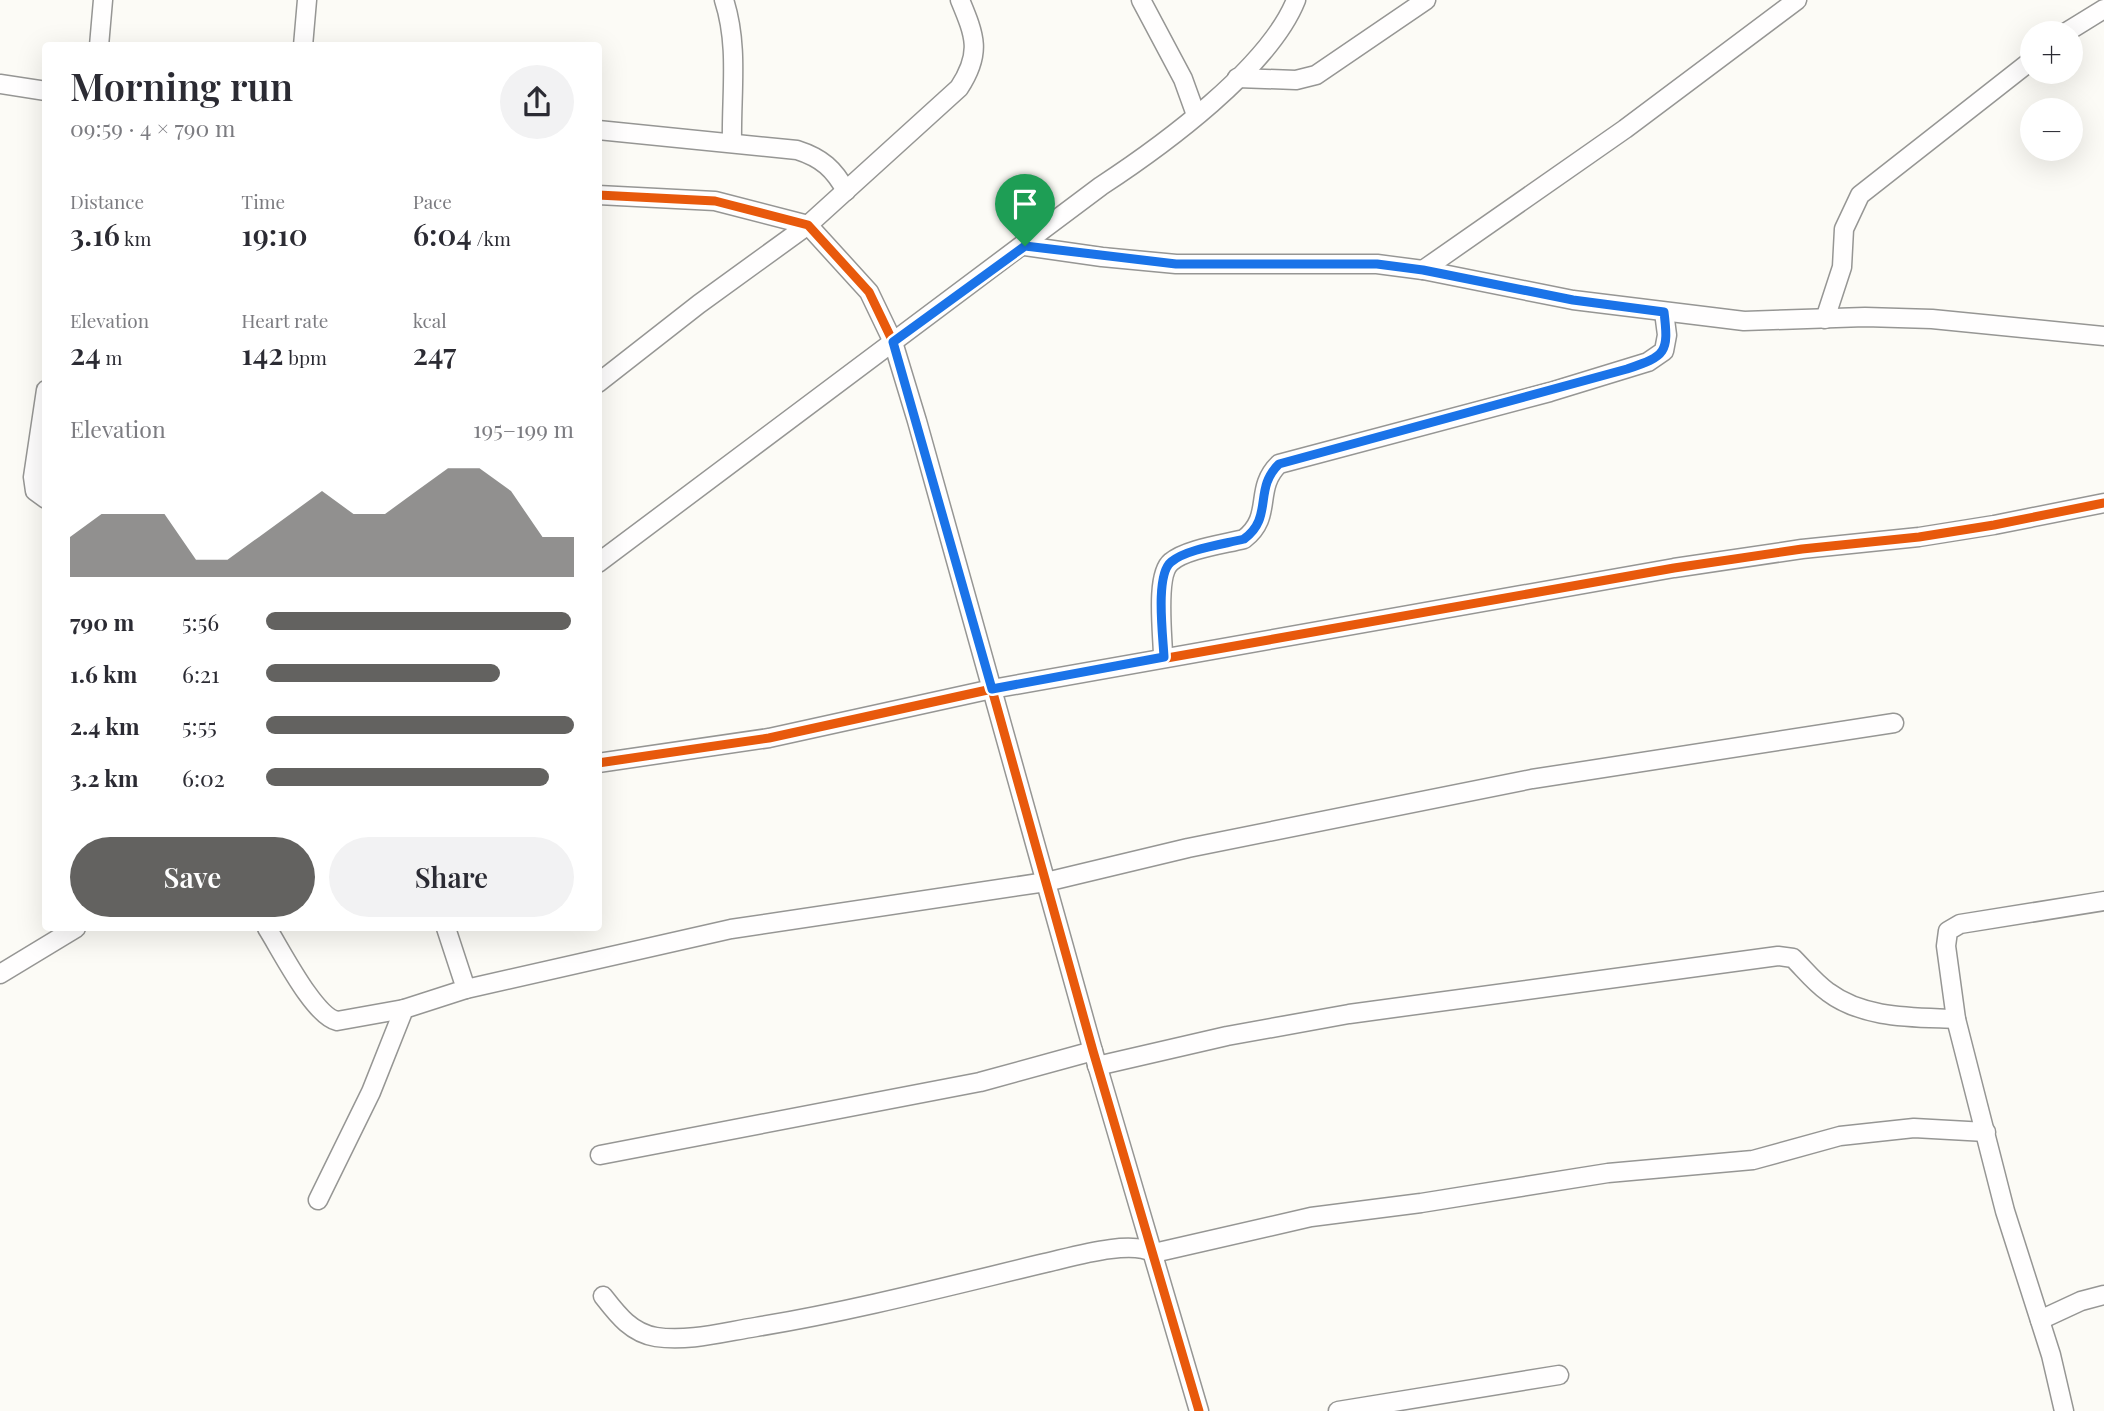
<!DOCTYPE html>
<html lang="en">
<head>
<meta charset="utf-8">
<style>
  :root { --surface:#fff; --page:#f2f2f3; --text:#2b2b33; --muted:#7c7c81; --accent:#636260 }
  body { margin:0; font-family:"Playfair Display",serif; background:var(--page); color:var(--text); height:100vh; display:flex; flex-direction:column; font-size:26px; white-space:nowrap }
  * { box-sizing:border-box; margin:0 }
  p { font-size:23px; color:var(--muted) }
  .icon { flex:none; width:38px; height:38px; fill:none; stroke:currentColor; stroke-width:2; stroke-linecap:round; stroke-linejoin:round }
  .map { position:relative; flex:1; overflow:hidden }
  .sheet { position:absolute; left:42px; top:42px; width:560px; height:889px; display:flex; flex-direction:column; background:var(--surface); border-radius:7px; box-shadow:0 7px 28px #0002 }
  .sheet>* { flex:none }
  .tools { position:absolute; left:2020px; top:21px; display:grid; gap:14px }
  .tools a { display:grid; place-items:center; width:63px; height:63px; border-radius:50%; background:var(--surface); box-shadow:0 7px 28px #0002; font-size:35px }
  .pin { position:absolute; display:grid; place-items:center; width:60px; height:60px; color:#fff; margin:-72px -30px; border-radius:50% 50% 50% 0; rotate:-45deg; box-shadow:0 0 7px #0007 }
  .pin .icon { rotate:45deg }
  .round { display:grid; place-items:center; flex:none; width:74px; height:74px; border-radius:37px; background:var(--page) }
  .head { display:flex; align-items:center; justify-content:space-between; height:119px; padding:0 28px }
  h1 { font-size:38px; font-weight:600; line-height:52px }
  .stats { display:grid; grid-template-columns:repeat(3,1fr); gap:10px; height:119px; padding:7px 28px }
  .stats div { display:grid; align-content:center }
  .stats b { font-size:30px; font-weight:600 }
  .stats small { font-size:19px; font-weight:400 }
  .stats p { font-size:19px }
  .chart { height:196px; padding:14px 28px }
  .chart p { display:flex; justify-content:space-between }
  .chart svg { width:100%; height:126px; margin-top:7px; fill:var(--accent); opacity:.7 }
  .action { display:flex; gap:14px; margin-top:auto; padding:14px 28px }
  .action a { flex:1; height:80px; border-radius:42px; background:var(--accent); color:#fff; font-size:28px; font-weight:600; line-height:80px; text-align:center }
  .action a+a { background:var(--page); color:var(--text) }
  ul { padding:0 28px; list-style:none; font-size:23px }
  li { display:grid; grid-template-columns:112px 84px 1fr; align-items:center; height:52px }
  li i { height:18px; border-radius:9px; background:var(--accent) }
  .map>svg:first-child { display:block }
</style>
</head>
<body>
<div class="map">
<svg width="2104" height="1411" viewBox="0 0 2104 1411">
  <rect width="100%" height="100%" fill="#fcfbf6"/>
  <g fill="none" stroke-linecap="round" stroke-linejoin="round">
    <g stroke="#969694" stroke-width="21">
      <g id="street">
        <path d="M724 0C739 46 731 94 732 142"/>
        <polyline points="1141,0 1183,79 1196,115"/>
        <polyline points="2065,33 2104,9"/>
        <polyline points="99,46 103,0"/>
        <polyline points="303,46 307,0"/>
        <polyline points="1237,78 1296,80 1316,75 1426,0"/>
        <polyline points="0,84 46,91"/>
        <path d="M598 130 797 150C822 158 834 169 846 191"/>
        <polyline points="598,195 715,201 808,225 869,292 893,342 917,421 1093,1051 1199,1411"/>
        <polyline points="1025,246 1102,257 1176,264 1377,264 1423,270 1573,300 1744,321 1865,317 1932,319 2104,336"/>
        <polyline points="1423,270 1625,129 1797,0"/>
        <polyline points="1825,319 1842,267 1844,229 1860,195 2032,60"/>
        <path d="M598 383 699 304 808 225 959 88C982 53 975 36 960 0"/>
        <polyline points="46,390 33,477 35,491 46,499"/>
        <path d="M598 563 1101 186C1162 146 1269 68 1296 0"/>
        <path d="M1163 657C1163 636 1155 575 1171 562 1186 549 1225 544 1244 539 1274 516 1253 489 1279 464L1550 392 1648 362 1664 351 1667 335 1664 312"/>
        <polyline points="598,763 769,738 992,689 1674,568 1802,549 1919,537 1994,525 2104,503"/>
        <path d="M267 928C281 950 314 1016 337 1021L404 1009"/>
        <polyline points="0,974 76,928"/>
        <polyline points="466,989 731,929 1046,882 1188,848 1532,779 1894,723"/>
        <path d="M1097 1066 1227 1036 1349 1014 1778 956 1793 958C1805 970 1814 982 1828 992 1864 1019 1913 1017 1956 1019"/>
        <polyline points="600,1155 980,1082 1093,1051"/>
        <polyline points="318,1200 371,1092 404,1009 466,989 446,928"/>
        <path d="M603 1296C617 1314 631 1333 656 1337 688 1342 724 1332 756 1327 853 1311 949 1286 1045 1263 1072 1257 1130 1239 1154 1253L1311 1217 1421 1203 1608 1173 1753 1160 1840 1136 1914 1128 1986 1132"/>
        <polyline points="2040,1320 2081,1301 2104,1295"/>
        <polyline points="1338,1411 1559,1375"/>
        <polyline points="2064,1411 2051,1355 2005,1211 1956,1019 1946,946 1948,931 1960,924 2104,901"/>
      </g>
    </g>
    <use href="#street" stroke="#fffefe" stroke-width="18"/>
    <g stroke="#fff" stroke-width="13">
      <g id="cycleway">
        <polyline points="598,195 715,201 808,225 869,292 893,342 917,421 1093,1051 1199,1411"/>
        <polyline points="598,763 769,738 992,689 1674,568 1802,549 1919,537 1994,525 2104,503"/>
      </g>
    </g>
    <use href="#cycleway" stroke="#e8590c" stroke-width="9"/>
  </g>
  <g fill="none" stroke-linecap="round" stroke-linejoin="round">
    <g stroke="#fff" stroke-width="14">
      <path id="route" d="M1025 246 1176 264H1377L1423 270 1573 300 1664 312C1669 353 1666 356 1627 369L1279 464C1253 489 1274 517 1244 539 1225 544 1186 549 1171 562 1155 575 1163 636 1164 657L992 689 893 342Z"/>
    </g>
    <use href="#route" stroke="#1a73e8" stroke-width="9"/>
  </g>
</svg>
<div class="tools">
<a>+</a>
<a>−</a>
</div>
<div class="pin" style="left:1025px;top:246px;background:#1e9e55"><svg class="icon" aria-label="arrive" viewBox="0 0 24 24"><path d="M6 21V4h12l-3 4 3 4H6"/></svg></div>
<section class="sheet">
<div class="head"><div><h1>Morning run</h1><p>09:59 · 4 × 790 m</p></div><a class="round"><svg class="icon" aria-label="share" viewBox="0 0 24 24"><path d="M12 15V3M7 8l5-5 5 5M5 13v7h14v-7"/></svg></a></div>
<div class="stats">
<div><p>Distance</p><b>3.16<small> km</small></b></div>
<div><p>Time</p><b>19:10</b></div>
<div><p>Pace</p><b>6:04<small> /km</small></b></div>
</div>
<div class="stats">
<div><p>Elevation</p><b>24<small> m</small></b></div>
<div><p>Heart rate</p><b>142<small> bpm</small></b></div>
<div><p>kcal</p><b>247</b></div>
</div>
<div class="chart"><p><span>Elevation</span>195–199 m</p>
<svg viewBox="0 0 160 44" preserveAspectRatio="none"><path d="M0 44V30L10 22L20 22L30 22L40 38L50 38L60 30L70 22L80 14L90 22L100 22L110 14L120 6L130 6L140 14L150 30L160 30V44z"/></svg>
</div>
<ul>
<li><b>790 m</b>5:56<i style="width:99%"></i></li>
<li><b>1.6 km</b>6:21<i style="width:76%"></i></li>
<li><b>2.4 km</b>5:55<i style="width:100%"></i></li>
<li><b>3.2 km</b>6:02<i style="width:92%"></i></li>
</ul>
<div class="action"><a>Save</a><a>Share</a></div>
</section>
</div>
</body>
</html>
